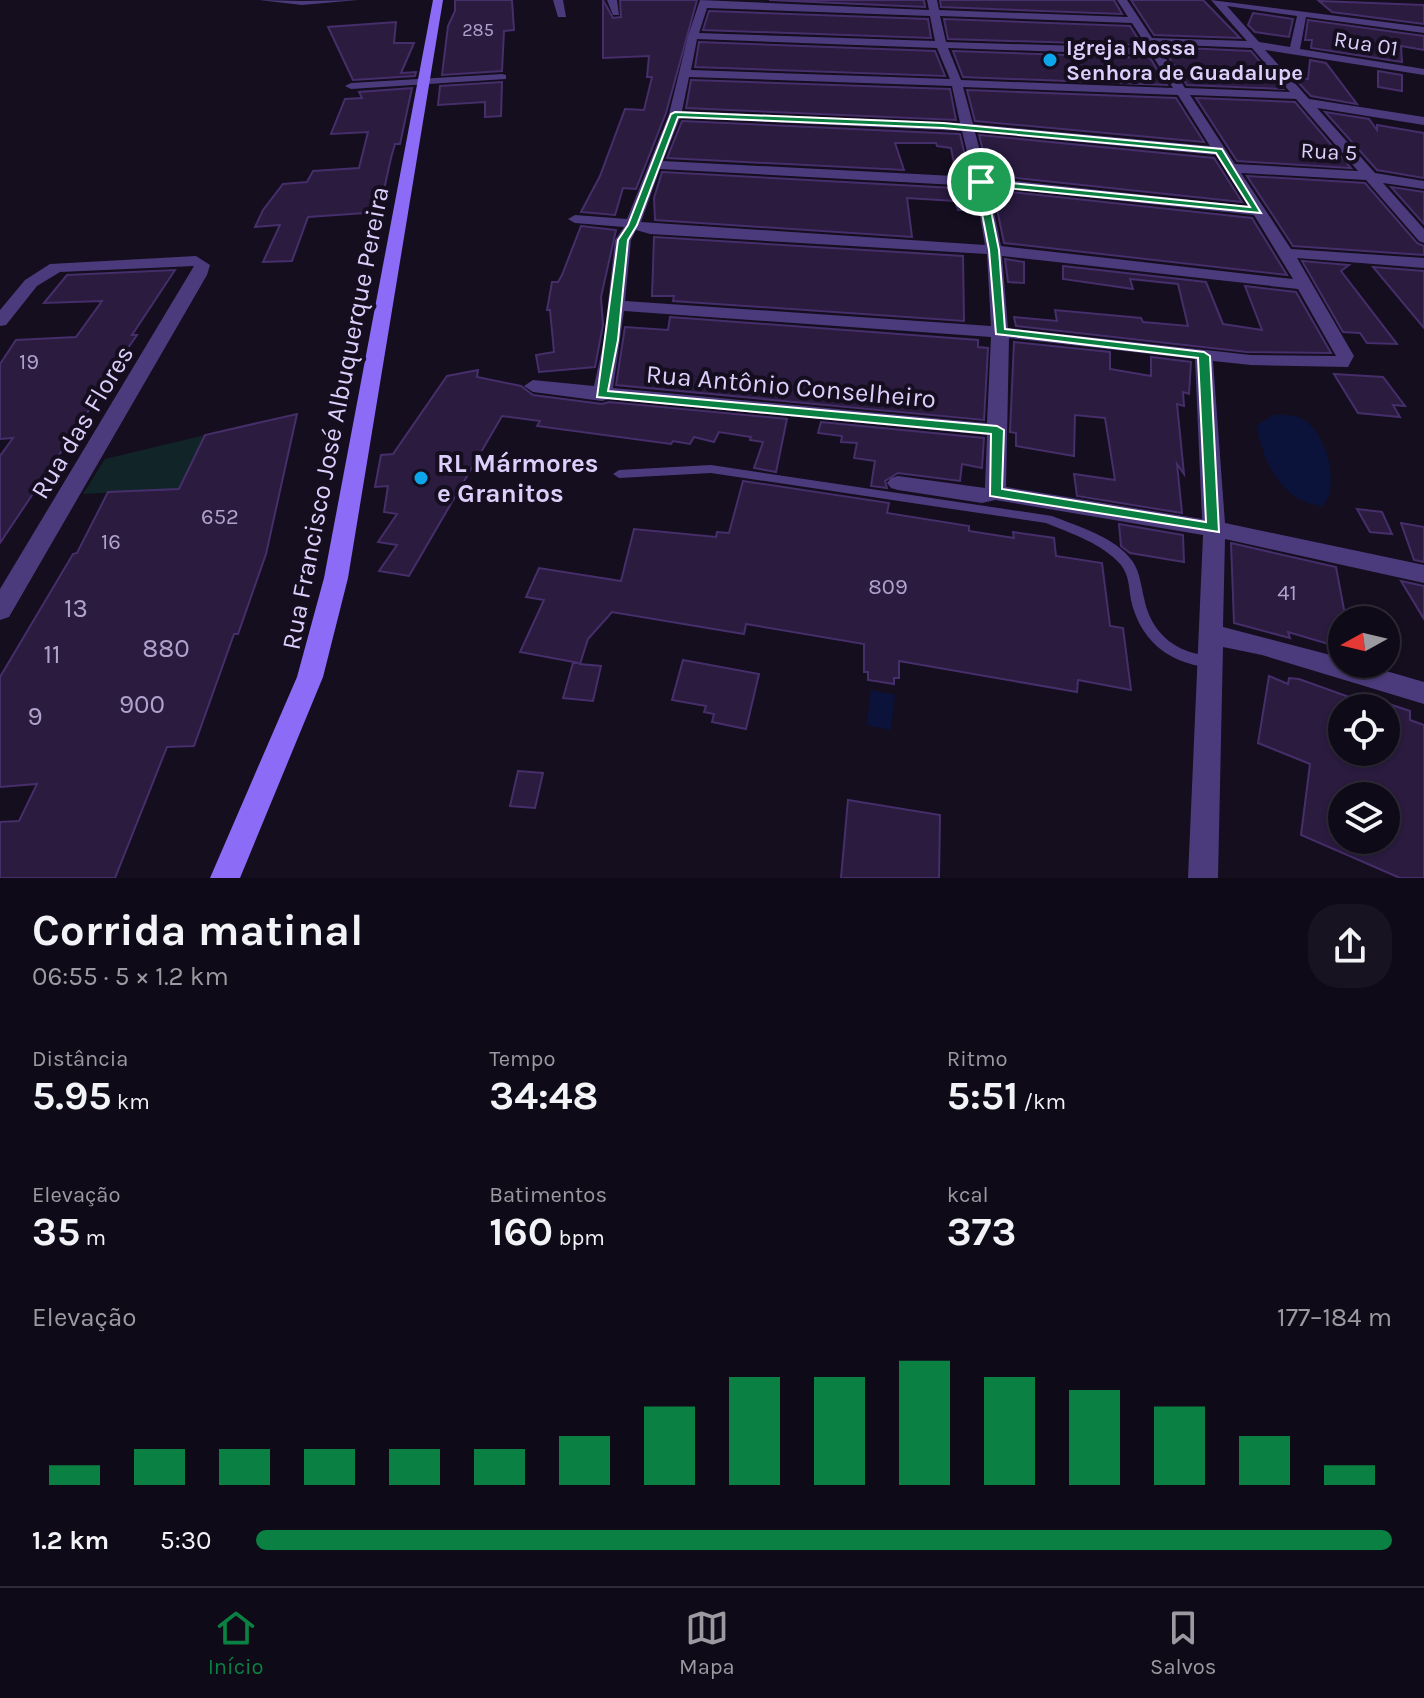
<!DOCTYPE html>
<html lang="pt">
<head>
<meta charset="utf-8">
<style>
  :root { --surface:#0f0a17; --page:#181320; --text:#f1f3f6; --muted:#9b9aa1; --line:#2f2b36; --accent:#0b8043 }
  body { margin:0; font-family:Karla,sans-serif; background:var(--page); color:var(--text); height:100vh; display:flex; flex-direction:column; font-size:30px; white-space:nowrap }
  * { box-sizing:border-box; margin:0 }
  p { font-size:26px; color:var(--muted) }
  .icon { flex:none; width:44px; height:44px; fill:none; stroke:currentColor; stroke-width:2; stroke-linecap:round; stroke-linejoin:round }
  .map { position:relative; height:878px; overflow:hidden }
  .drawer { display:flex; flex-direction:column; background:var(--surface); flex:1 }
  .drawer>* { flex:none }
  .needle { width:52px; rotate:262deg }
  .tools { position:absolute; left:1328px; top:606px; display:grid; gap:16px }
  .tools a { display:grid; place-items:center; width:72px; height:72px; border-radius:50%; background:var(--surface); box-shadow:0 2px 6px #0004,0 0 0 2px var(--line); font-size:40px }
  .pin { position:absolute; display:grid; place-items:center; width:68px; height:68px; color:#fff; margin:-34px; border:4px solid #fff; border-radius:50%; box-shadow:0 2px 8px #0007 }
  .round { display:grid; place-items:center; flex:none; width:84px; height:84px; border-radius:32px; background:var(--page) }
  .summary { display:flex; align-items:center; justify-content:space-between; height:136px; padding:0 32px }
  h1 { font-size:44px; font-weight:700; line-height:60px }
  .figures { display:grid; grid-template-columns:repeat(3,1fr); gap:12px; height:136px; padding:8px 32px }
  .figures div { display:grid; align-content:center }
  .figures b { font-size:40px; font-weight:700 }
  .figures small { font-size:22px; font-weight:400 }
  .figures p { font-size:22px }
  .chart { height:224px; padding:16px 32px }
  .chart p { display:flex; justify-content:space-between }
  .chart svg { width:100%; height:144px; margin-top:8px; stroke:var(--accent); stroke-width:6 }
  ul { padding:0 32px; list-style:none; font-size:26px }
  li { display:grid; grid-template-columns:128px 96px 1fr; align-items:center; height:60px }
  li i { height:20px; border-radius:10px; background:var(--accent) }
  .dock { display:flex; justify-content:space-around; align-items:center; height:112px; border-top:2px solid var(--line); background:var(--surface); font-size:22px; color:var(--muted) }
  .dock a { display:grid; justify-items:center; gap:4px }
  .dock .on { color:var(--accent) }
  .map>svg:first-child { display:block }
</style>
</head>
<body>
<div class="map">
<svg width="1424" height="878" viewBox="0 0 1424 878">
  <rect width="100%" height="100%" fill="#140e1f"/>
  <polygon fill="#112529" points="205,435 179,489 83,494 105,459"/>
  <g fill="#0c133a">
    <path d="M1273 415C1281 415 1291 415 1298 417 1326 427 1341 484 1323 506 1282 503 1262 461 1257 425Z"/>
    <polygon points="871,690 895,695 891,730 867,725"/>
  </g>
  <g fill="#2a1b3f" stroke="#462e6a" stroke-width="2" fill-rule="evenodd">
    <polygon points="455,0 512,0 514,30 504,31 502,71 442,75 448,26 455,11"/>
    <polygon points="603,0 613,18 621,17 620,0 697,0 666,113 636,189 623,188 615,215 581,212 600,176 625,109 644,110 652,77 647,77 649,56 603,58"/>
    <polygon points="769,0 924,0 925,7"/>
    <polygon points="940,0 1114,0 1122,14 941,7"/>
    <polygon points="1131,0 1203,0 1240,38 1154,35"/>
    <polygon points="1319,1 1424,5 1424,24 1332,12"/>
    <polygon points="709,11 928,19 931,38 703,30"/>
    <polygon points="1253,13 1293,19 1289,37 1255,32 1248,25"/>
    <polygon points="944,19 1130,26 1142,45 948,39"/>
    <polygon points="1308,20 1424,36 1424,50 1401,46 1402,62 1311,48 1312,40 1305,40"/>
    <polygon points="396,22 394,43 414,43 401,73 416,72 415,76 353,80 328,27"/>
    <polygon points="699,42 935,51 945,76 695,67"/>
    <polygon points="1162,47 1251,51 1283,89 1187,85"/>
    <polygon points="953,51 1150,58 1167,85 963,77"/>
    <polygon points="1310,60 1326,63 1357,104 1311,96 1294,78 1308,79"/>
    <polygon points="1378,71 1402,75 1402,91 1378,87"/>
    <polygon points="691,80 950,89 956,120 686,108"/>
    <polygon points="502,82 501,116 485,117 485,102 438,105 440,86"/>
    <polygon points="412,88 400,144 395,144 391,158 379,212 308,217 292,261 263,262 280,225 255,227 263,210 283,184 307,182 313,171 359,168 368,132 331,134 345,99 362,98 359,92"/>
    <polygon points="967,90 1176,98 1204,142 975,121"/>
    <polygon points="1196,98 1295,102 1351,168 1237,161"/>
    <polygon points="1325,112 1369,119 1377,130 1377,125 1424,133 1424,178 1377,170"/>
    <polygon points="682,121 960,134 969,174 956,173 951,148 937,146 936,143 895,143 904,170 667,158"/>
    <polygon points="979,135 1214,158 1242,202 989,175"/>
    <polygon points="662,172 972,189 976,210 958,210 955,201 907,198 912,237 655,220 654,198"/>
    <polygon points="1247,176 1365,183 1417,243 1424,246 1424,255 1293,246"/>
    <polygon points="1391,187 1424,192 1424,224"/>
    <polygon points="993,190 1252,218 1287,275 1004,243"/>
    <polygon points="581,226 616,230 601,297 603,325 595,367 539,372 536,355 554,352 550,310 547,310 552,282 558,282 562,275"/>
    <polygon points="654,237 963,256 964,321 673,301 674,296 652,296"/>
    <polygon points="1005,259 1024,262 1024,283 1008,282"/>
    <polygon points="1302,261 1349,265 1341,271 1397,344 1367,343 1360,333 1343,332"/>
    <polygon points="1063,266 1206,282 1223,324 1262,330 1245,286 1296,292 1331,353 1247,352 1016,326 1014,317 1057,321 1055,310 1141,318 1143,322 1188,326 1178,284 1130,279 1133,289 1063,279"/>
    <polygon points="1373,267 1424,271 1424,328"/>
    <polygon points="175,270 132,335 137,335 89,404 93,404 0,543 0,456 13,438 0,439 0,364 16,340 76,337 102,301 44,303 67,275"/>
    <polygon points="670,317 978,340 978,347 988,348 984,420 616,385 625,327 668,330"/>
    <polygon points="1014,342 1110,352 1110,369 1151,376 1151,357 1191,362 1189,394 1183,392 1184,406 1177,404 1184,474 1177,464 1182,513 1077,496 1074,474 1115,480 1105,418 1075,415 1074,456 1016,446 1016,433 1010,432"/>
    <polygon points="478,370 477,377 521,386 533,395 602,404 609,402 787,419 776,472 754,468 763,442 750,440 751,437 719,432 714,442 694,437 690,444 673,441 671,444 537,426 540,421 502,416 409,576 379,571 397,545 378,542 397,514 384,512 388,486 375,487 381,455 393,454 447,376"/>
    <polygon points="1334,374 1383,377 1405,406 1393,405 1400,417 1358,413"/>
    <polygon points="297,414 266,554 238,634 234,634 194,746 167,747 115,878 0,878 0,822 19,821 37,784 0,787 0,677 73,554 77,553 108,492 179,489 205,435"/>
    <polygon points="821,422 984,438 982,468 962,464 960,481 898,473 885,481 887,488 871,486 875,461 854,458 857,443 841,442 842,436 818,433"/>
    <polygon points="743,481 889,503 887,513 969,526 969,531 1014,538 1013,532 1054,538 1056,556 1102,563 1110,626 1123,628 1131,690 1078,680 1077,692 899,661 899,678 894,678 894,684 868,680 868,672 864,672 864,644 746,624 744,634 612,612 588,639 580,664 601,666 593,701 563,698 573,663 579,663 520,652 544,600 526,597 539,568 621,581 634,529 716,537 717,532 729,533"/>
    <polygon points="1357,509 1382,512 1392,534 1370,532"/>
    <polygon points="1401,523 1424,527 1424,562 1414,560"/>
    <polygon points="1119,524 1183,535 1184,562 1130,553 1121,546"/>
    <polygon points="1231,543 1336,567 1346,620 1342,620 1342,648 1288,632 1290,638 1234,623"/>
    <polygon points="1401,581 1424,586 1424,619"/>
    <polygon points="683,660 759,674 746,729 712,722 714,714 704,712 706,706 672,700"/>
    <path d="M1269 676 1288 684 1289 678 1299 679 1374 706 1342 708V752H1386V711L1389 712V704L1410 711V720L1424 725V878H1400L1301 835 1310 764 1258 743ZM1342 796H1386V840H1342Z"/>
    <polygon points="518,771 543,773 535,808 510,806"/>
    <polygon points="848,800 940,815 939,878 841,878"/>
  </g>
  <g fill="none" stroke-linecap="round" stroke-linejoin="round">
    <g fill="#4b3b7c" fill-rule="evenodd">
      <polygon points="259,0 302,1 358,0 302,5"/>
      <path d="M711 465 1052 516C1079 527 1116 537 1133 562 1140 573 1141 586 1144 598 1149 624 1165 644 1190 652 1199 655 1207 655 1215 658L1217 662 1215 666C1204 669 1190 664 1179 660 1153 649 1137 627 1131 600 1129 588 1129 575 1121 565 1102 543 1072 534 1046 523L711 473 619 478 613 474 619 470Z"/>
    </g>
    <g fill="#4b3b7c" fill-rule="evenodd">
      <polygon points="553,0 563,0 566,17 558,17"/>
      <polygon points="607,0 617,0 619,15 613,15"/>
      <path d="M700 0 929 10 927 0H937L939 10 1128 17 1117 0H1127L1152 38 1247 41 1211 0 1424 27V33L1306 17 1300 49 1424 69V75L1265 50 1309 99 1424 117V125L1317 108 1375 173 1424 181V189L1383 183 1424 229V243L1419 241 1366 180 1241 173 1291 249 1424 258V268L1297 258 1354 356 1348 367 1251 365 1213 361 1225 523 1424 565V583L1225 539 1223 627 1342 658V664H1362L1424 682V704L1262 655 1223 647 1218 878H1188L1203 535 995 500 982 503 898 490 891 488 887 483 891 478 898 476 985 488 987 435 609 399 602 401 533 392 524 386 533 380 594 386 604 340 615 240 624 227 575 223 568 219 575 215 627 219 669 114 688 36ZM1227 6 1297 16 1290 47 1259 42ZM707 8 930 16 935 41 699 33ZM940 16 1132 23 1148 48 946 42ZM697 39 937 48 950 79 691 70ZM1156 44 1252 48 1290 92 1185 88ZM948 48 1152 55 1173 88 961 80ZM689 77 952 86 960 123 682 111ZM963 87 1178 95 1210 146 973 124ZM1190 95 1296 99 1358 171 1235 164ZM680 118 962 131 973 177 663 161ZM975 132 1216 155 1248 206 987 178ZM660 169 975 186 985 245 641 222ZM989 187 1254 215 1293 279 1001 246ZM636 230 650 234 987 254 991 326 625 301 631 240ZM1002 256 1298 289 1336 356 1251 355 1008 328ZM624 311 991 337 987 423 613 388ZM1009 338 1195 359 1202 519 1006 487Z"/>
      <polygon points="502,74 506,75 506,79 351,89 345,86 351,83"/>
      <polygon points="196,256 210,265 207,275 9,617 0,620 0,589 194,266 60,272 37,286 6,325 0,326 0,310 25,280 50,264"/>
    </g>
    <polygon fill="#8c6bf7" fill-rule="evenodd" points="433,0 443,0 348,578 323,677 240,878 210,878 297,677 324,578"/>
  </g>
  <path fill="#0b8043" stroke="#fff" stroke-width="2" fill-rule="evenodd" d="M675 112 943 123 1222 149 1261 213 986 186 999 250 1005 329 1204 352 1210 356 1219 532 990 496 991 434 597 397 618 240 628 225 671 114ZM678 117 943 128 1216 153 1250 207 981 180 976 182 989 250 996 334 1198 358 1206 522 1002 489 1004 430 997 426 608 391 618 340 628 240 637 225Z"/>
  <g fill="#0da6ea" stroke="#140e1f" stroke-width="3">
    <circle cx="1050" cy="60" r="8"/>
    <circle cx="421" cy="478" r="8"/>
  </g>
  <g text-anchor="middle" stroke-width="8" stroke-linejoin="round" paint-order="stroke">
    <g font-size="18" fill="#b0a2cd">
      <text x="478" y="36">285</text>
    </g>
    <g font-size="22" fill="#ddcffc" stroke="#140e1f">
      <text transform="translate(1366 43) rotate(9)" y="8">Rua 01</text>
      <text transform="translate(1329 151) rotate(3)" y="8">Rua 5</text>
    </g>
    <g font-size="22" font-weight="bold" fill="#ddcffc" stroke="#140e1f" text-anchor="start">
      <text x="1066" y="55">Igreja Nossa<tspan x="1066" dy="25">Senhora de Guadalupe</tspan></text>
    </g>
    <g font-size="22" fill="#b0a2cd">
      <text x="29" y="369">19</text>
      <text x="220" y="524">652</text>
      <text x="111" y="549">16</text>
      <text x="888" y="594">809</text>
      <text x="1287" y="600">41</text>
    </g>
    <g font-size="26" fill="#ddcffc" stroke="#140e1f">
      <text transform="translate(791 386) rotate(5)" y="9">Rua Antônio Conselheiro</text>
      <text transform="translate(335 418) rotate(-79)" y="9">Rua Francisco José Albuquerque Pereira</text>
      <text transform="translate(82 422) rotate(-59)" y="9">Rua das Flores</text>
    </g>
    <g font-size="26" font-weight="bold" fill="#ddcffc" stroke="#140e1f" text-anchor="start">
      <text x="437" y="472">RL Mármores<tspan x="437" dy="30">e Granitos</tspan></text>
    </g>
    <g font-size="26" fill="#b0a2cd">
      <text x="76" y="617">13</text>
      <text x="166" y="657">880</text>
      <text x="52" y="663">11</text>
      <text x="142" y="713">900</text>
      <text x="35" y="725">9</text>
    </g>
  </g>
</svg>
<div class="tools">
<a><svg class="needle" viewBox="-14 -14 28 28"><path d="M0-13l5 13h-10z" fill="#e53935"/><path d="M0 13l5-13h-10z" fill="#9b9aa1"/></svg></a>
<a><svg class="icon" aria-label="locate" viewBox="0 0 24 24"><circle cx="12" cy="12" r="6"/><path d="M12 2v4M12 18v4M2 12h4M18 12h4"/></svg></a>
<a><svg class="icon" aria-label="layers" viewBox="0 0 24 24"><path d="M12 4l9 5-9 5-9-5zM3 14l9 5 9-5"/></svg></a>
</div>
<div class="pin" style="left:981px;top:182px;background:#1e9e55"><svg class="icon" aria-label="arrive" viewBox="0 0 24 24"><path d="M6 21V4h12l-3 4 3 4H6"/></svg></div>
</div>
<section class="drawer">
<div class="summary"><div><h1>Corrida matinal</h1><p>06:55 · 5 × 1.2 km</p></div><a class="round"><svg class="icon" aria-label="share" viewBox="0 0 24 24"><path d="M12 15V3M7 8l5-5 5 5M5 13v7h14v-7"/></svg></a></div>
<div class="figures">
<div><p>Distância</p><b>5.95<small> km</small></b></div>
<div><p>Tempo</p><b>34:48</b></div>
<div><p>Ritmo</p><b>5:51<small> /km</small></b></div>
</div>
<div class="figures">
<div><p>Elevação</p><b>35<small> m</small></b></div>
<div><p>Batimentos</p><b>160<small> bpm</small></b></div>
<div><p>kcal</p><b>373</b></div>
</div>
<div class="chart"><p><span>Elevação</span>177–184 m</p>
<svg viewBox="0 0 160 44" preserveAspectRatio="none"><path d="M5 44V38M15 44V33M25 44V33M35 44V33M45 44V33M55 44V33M65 44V29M75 44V20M85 44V11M95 44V11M105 44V6M115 44V11M125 44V15M135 44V20M145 44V29M155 44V38"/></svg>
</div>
<ul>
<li><b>1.2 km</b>5:30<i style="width:100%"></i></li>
</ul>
</section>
<nav class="dock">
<a class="on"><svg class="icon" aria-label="home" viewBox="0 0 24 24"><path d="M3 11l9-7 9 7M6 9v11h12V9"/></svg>Início</a>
<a><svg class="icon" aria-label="map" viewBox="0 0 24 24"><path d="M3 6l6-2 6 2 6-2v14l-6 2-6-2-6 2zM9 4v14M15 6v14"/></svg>Mapa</a>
<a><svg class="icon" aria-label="saved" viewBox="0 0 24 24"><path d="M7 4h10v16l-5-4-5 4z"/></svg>Salvos</a>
</nav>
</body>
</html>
